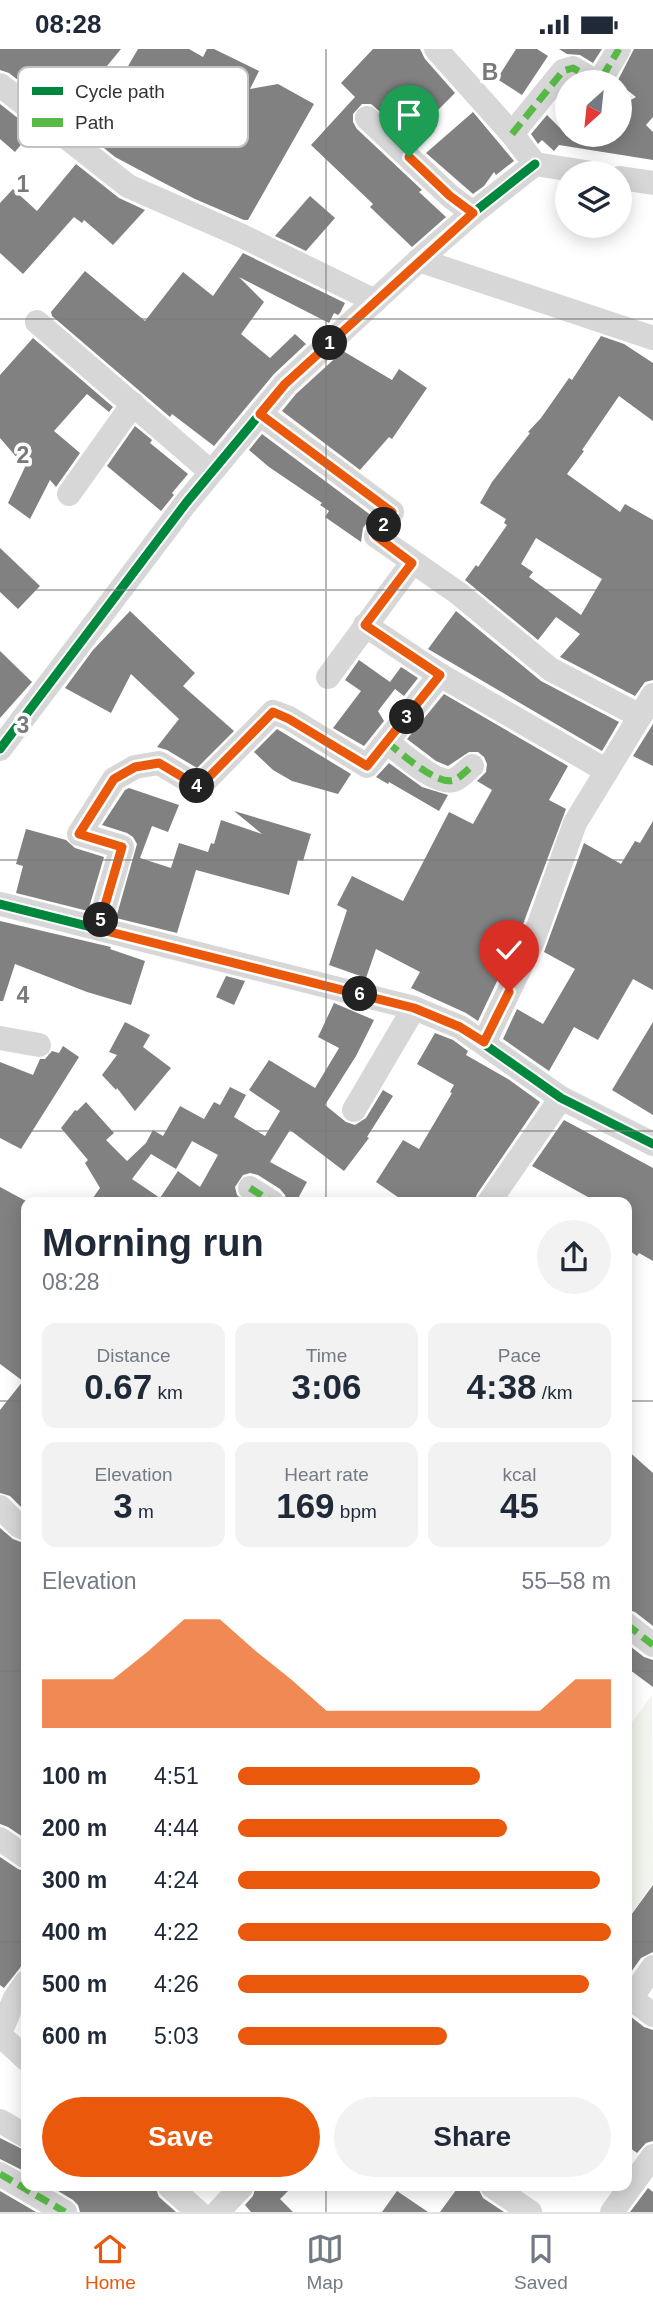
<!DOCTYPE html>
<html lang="en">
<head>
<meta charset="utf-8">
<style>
  :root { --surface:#fff; --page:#f2f2f3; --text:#1f2937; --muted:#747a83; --line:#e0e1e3; --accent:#ea580c }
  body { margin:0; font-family:Arial,sans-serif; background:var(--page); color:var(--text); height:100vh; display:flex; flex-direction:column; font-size:26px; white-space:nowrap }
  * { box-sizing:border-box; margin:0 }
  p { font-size:23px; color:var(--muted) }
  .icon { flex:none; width:38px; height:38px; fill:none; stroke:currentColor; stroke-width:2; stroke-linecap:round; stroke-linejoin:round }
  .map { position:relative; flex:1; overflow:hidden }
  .sheet { position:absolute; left:21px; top:1148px; width:611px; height:994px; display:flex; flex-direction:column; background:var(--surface); border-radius:14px; box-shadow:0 4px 18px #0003 }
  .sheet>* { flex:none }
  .needle { width:46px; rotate:207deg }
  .fabs { position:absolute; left:555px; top:21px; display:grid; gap:14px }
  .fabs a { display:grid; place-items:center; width:77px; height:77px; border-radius:50%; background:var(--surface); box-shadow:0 4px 18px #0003; font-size:35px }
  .pin { position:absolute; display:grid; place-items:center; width:60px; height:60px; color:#fff; margin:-72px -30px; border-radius:50% 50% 50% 0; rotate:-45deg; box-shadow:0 0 7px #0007 }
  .pin .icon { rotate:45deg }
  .km { position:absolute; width:35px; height:35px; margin:-18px; border-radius:50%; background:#222; color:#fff; font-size:19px; line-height:35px; text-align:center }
  .round { display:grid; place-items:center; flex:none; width:74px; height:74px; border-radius:37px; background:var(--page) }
  .headline { display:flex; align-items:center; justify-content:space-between; height:119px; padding:0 21px }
  h1 { font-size:38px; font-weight:800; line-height:52px }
  .stats { display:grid; grid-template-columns:repeat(3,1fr); gap:10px; height:119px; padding:7px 21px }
  .stats div { display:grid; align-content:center; border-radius:14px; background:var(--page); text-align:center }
  .stats b { font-size:35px; font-weight:800 }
  .stats small { font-size:19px; font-weight:400 }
  .stats p { font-size:19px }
  .chart { height:196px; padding:14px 21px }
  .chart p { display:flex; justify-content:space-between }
  .chart svg { width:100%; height:126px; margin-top:7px; fill:var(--accent); opacity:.7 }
  .primary-button { display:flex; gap:14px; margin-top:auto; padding:14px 21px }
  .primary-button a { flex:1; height:80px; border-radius:42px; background:var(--accent); color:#fff; font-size:28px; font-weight:800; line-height:80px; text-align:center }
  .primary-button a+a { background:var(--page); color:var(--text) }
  ul { padding:0 21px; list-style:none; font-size:23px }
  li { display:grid; grid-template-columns:112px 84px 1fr; align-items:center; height:52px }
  li i { height:18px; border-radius:9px; background:var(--accent) }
  .status { display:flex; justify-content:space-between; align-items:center; height:49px; padding:0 35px; background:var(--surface); direction:ltr }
  .status svg { height:19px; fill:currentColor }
  .tab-bar { display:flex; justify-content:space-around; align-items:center; height:98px; border-top:2px solid var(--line); background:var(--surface); font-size:19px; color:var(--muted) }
  .tab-bar a { display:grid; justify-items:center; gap:4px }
  .tab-bar .selected { color:var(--accent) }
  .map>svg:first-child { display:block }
</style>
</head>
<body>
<div class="status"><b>08:28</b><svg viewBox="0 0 49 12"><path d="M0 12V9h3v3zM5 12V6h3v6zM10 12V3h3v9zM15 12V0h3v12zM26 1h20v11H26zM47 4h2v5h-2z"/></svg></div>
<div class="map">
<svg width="653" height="2163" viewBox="0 0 653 2163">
  <rect width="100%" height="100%" fill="#fff"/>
  <polygon fill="#f1f5ed" points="652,1646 653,1833 627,1871 627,1680"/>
  <g fill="#818181" fill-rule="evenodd">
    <polygon points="0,0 121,0 65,68 9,24 0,21"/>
    <polygon points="138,0 189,0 203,8 207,0 214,0 259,22 250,40 278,35 314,55 248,171 244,171 195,150 162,133 115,108 88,86"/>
    <polygon points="373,0 420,0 425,10 455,44 410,89 371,55 362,55 353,65 353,73 357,80 422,141 419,143 446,168 412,198 370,158 373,155 311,96 355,48 341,34"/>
    <polygon points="516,0 537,0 548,7 522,46 497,30"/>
    <polygon points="559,0 602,0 593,14 580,6 567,5"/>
    <polygon points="634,0 653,0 653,68 646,76 653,83 653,111 559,96 554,102 542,91 538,95 531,85 547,66 567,86 620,86 620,57 636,48 617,33"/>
    <polygon points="0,55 33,81 15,103 0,90"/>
    <polygon points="473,63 514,112 496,126 494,123 484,137 473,145 426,104"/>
    <polygon points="76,115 119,149 145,161 113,196 84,171 82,174 74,168 23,225 0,204 0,154 13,140 37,162"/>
    <polygon points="310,147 335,169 306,202 275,187"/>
    <polygon points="243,204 345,254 340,264 338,266 334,264 329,274 239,228 264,253 241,285 270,309 295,285 306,295 274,325 214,397 172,365 170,368 52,267 51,263 85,222 145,272 183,223 213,247"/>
    <path d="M601 287 624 295 653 314V372L619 347 582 401 584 402 567 425 620 463 625 455 653 471V631L645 633 635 647 560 608 580 585 556 568 538 591 465 531 476 516 478 518 507 476 504 474 506 470 480 454 492 433 530 384 528 383 541 369 569 329 572 331ZM536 489 602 530 581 566 529 528 533 523 521 515Z"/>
    <polygon points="33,289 113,358 109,363 87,345 54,382 80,404 56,438 50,431 30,470 8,454 25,418 0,389 0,326"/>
    <polygon points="343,302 392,331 399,320 427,339 392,390 389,388 360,421 282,362 296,345"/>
    <polygon points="135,377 152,391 150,394 188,425 172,444 174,446 161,462 107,417"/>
    <polygon points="262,385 372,467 363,479 361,493 325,468 329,462 320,456 322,454 269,418 249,401"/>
    <polygon points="0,499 40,537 18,560 0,543"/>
    <polygon points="130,562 195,624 183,637 234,682 197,719 167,701 157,698 179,670 131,625 111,664 65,639 93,601"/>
    <polygon points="456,562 541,632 619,673 602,702 428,600"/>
    <polygon points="0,602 32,633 0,669"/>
    <polygon points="359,611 390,633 401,618 418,629 404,647 395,640 378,662 384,672 364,697 333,679 361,642 345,631"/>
    <polygon points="444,645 568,717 549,751 566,760 519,886 478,972 466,964 411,939 420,923 376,900 366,929 329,916 347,861 337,856 352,827 403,852 449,763 473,775 492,741 477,732 486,723 487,715 484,708 478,703 469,703 448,717 436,712 407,690"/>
    <polygon points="653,675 653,717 633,707"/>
    <polygon points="277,680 351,725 338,745 292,732 273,721 254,703"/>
    <polygon points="389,714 422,738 448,746 439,762 389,733 388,735 376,728"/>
    <polygon points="129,739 179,756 168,783 152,777 140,809 171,819 179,794 208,803 211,794 214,795 221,771 262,785 234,762 311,785 303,812 298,811 289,846 196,821 177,884 116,869 137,795 133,788 127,784 102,776 125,741"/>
    <polygon points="653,772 653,941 633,930 598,991 574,978 549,1022 503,990 517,960 543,975 575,920 544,903 584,794 621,815 635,792 640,794"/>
    <polygon points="26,780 66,791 75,799 104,808 88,862 16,844 23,817 16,815"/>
    <polygon points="0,872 111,898 110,900 145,912 131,956 87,943 15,915 3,952 0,952"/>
    <polygon points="226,927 245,932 234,956 216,948"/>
    <path d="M334 954 374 971 356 1007 325 1056 346 1073 355 1076 366 1069 383 1041 393 1047 367 1088 369 1089 344 1122 290 1081 270 1113 307 1133 296 1153H287L285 1146 280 1140 258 1126 250 1124 243 1126 235 1138 237 1146 245 1153H90L100 1139 85 1114 88 1111 61 1079 75 1061 77 1062 86 1053 114 1084 106 1091 127 1112 146 1094 153 1081 163 1087 180 1057 204 1070 214 1053 220 1056 230 1038 246 1046 234 1068 265 1087 280 1062 249 1041 269 1011 315 1039 339 999 318 988ZM192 1092 218 1106 200 1138 178 1122 160 1149 132 1130 151 1105 176 1120Z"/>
    <polygon points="125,973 150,986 143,998 171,1019 135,1062 117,1039 116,1041 102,1026 117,1006 109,1003"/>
    <polygon points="653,973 653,1066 612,1041"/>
    <polygon points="435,984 453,991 468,1002 466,1006 508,1030 540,1053 477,1145 474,1153 405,1153 376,1133 403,1091 419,1100 452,1044 450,1043 454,1036 417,1015"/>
    <polygon points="63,997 79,1008 21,1100 0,1089 0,1013 33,1026 40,1010 45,1010 52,1002 59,1004"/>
    <polygon points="564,1071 653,1119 653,1212 639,1204 637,1207 626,1199 626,1153 597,1153 532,1117"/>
    <polygon points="0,1138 26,1152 26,1463 10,1447 0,1444 0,1361 23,1332 0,1315"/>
    <polygon points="626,1400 653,1424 653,1577 635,1563 626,1560"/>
    <polygon points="0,1479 13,1490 26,1495 26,1790 8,1778 0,1775"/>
    <polygon points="626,1594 644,1608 653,1611 653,1638 626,1618"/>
    <polygon points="0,1808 18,1820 26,1823 26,1907 20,1919 4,1939 0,1936"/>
    <polygon points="653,1836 653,1903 641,1909 626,1930 626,1873"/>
    <polygon points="626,1964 644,1978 653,1981 653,2092 646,2094 637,2104 626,2096"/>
    <polygon points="0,2089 26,2102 26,2123 0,2110"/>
    <polygon points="50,2137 155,2137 159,2148 176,2163 80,2163 78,2156 73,2151"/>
    <polygon points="256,2137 293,2137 280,2150 293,2163 251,2163 245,2156 253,2147"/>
    <polygon points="459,2137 477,2137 483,2149 504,2163 440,2163"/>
    <polygon points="648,2139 653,2143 653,2163 630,2163"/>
    <polygon points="0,2142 36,2163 0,2163"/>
    <polygon points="397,2142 428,2163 382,2163"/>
  </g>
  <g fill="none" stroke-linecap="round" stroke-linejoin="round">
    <g stroke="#d7d7d7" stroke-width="24">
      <polyline points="436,0 512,85 535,115 592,124"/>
      <polyline points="0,36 128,137 240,186 375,252"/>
      <polyline points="367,69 450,147 473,164"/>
      <polyline points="512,85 563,22 573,19 595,32 601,30 619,0"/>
      <polyline points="620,129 653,134"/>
      <polyline points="419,211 653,289"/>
      <polyline points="37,273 211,423"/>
      <polyline points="260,365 392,463 376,487 458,544 550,620 640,667"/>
      <polyline points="69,445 133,355"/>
      <polyline points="365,576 440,626 607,722"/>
      <polyline points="328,628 412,514"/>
      <path d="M387 693C401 704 437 737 454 731 461 728 467 721 472 717"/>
      <polyline points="0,700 186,454 285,335 419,211 473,164 535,115"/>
      <polyline points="0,855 414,959 460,978 561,1049 653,1095"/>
      <polyline points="98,879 122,798 79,785 114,730 135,718 159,714 199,738 273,663 289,669 367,717 440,626"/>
      <polyline points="0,989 39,996"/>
      <polyline points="484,994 533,892 575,774 653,646"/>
      <polyline points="354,1061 414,959"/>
      <polyline points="250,1139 272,1153"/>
      <polyline points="489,1153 561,1049"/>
      <polyline points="0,1458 19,1477 26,1480"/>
      <polyline points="626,1575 653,1596"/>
      <polyline points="0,1790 26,1808"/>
      <polyline points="653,1918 631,1949 653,1966"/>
      <polyline points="0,1984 15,1949 26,1933"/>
      <polyline points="0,1986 26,2010"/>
      <polyline points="0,2072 26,2087"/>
      <polyline points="0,2125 65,2163"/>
      <polyline points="169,2137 198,2163"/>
      <polyline points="492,2137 530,2163"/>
      <polyline points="218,2163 242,2137"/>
      <polyline points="612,2163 653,2107"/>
    </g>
    <g stroke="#58b947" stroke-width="7" stroke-dasharray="14 7" stroke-linecap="butt">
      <polyline points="512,85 563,22 573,19 595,32 601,30 619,0"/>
      <path d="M387 693C401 704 437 737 454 731 461 728 467 721 472 717"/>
      <polyline points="98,879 122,798 79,785 114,730 135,718 159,714 199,738 273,663 289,669 367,717"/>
      <polyline points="250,1139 272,1153"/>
      <polyline points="626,1575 653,1596"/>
      <polyline points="0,2125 65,2163"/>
    </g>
    <g stroke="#fff" stroke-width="13">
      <g id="cycleway">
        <polyline points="0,700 186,454 285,335 419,211 473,164 535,115"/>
        <polyline points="0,855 414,959 460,978 561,1049 653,1095"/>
      </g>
    </g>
    <use href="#cycleway" stroke="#00873e" stroke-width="9"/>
  </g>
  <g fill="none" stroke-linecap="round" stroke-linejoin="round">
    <g stroke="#fff" stroke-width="14">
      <polyline id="route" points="409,108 450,147 473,164 285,335 260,365 392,463 376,487 412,514 365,576 440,626 367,717 289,670 273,663 199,738 159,714 135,718 114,730 79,785 122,798 98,880 414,959 460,978 484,993 509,943"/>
    </g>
    <use href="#route" stroke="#ea580c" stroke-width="9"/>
  </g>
  <path fill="none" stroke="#7a7a7a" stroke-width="2" stroke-opacity="0.55" d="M326 0V1153M0 270H653M0 541H653M0 811H653M0 1082H653M0 1352H26M626 1352H653M0 1622H26M626 1622H653M0 1893H26M626 1893H653M326 2137V2163"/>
  <rect x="18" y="18" width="230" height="80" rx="10" fill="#fff" stroke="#c2c2c2" stroke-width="2"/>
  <rect x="32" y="38" width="31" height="8" fill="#00873e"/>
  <rect x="32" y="69" width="31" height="9" fill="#58b947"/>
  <g font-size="19" fill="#333">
    <text x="75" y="49">Cycle path</text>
    <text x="75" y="80">Path</text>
  </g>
  <g font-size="23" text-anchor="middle" font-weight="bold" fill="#7a7a7a" stroke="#fff" stroke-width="7" stroke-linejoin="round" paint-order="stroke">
    <text x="490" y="31">B</text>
    <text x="23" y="143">1</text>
    <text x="23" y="414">2</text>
    <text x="23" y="684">3</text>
    <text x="23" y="954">4</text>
  </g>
</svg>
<div class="fabs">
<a><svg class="needle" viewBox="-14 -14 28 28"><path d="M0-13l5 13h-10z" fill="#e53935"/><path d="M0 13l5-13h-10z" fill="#747a83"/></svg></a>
<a><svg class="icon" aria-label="layers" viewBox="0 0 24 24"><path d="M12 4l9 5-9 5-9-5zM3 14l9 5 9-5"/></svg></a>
</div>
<div class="pin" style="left:409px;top:108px;background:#1e9e55"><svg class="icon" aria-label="arrive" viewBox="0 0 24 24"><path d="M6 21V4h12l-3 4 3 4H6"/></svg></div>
<div class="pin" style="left:509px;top:943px;background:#d93025"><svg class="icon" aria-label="check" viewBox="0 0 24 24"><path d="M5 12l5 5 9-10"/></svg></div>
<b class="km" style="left:330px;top:294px">1</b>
<b class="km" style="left:384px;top:476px">2</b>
<b class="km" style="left:407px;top:668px">3</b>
<b class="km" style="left:197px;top:737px">4</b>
<b class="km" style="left:101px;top:871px">5</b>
<b class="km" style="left:360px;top:945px">6</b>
<section class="sheet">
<div class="headline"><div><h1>Morning run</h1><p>08:28</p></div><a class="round"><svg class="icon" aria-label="share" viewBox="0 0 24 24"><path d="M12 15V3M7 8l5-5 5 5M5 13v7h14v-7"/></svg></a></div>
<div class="stats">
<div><p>Distance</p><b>0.67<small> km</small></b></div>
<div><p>Time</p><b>3:06</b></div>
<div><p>Pace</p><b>4:38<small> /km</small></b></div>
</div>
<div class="stats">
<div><p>Elevation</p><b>3<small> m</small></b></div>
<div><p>Heart rate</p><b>169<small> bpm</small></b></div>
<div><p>kcal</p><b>45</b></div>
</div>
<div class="chart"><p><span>Elevation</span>55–58 m</p>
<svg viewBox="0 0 160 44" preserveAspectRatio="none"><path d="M0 44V27L10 27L20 27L30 17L40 6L50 6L60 17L70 27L80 38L90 38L100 38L110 38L120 38L130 38L140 38L150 27L160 27V44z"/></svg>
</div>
<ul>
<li><b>100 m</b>4:51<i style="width:65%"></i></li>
<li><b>200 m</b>4:44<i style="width:72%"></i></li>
<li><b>300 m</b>4:24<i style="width:97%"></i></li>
<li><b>400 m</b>4:22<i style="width:100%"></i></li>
<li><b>500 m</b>4:26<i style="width:94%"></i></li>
<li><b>600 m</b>5:03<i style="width:56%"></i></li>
</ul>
<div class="primary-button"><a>Save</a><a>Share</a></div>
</section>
</div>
<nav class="tab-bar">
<a class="selected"><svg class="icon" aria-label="home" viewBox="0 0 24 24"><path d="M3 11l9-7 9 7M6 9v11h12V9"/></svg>Home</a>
<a><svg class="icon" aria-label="map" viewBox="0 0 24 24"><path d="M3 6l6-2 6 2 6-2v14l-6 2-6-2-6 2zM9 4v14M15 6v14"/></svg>Map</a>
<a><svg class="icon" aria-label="saved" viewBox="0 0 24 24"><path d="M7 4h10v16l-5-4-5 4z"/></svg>Saved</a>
</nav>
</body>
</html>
